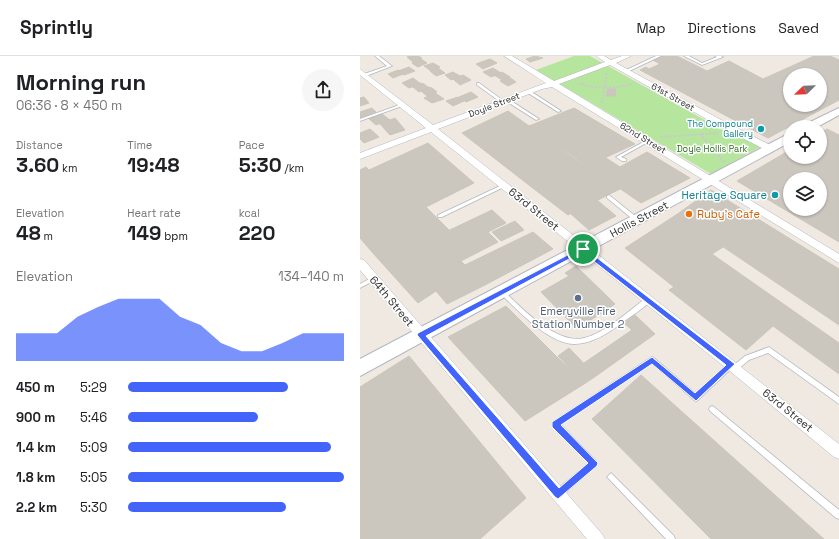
<!DOCTYPE html>
<html lang="en">
<head>
<meta charset="utf-8">
<style>
  :root { --surface:#fff; --page:#f6f6f6; --text:#202124; --muted:#757577; --line:#e0e0e0; --accent:#4264fb }
  body { margin:0; font-family:"Space Grotesk",sans-serif; background:var(--page); color:var(--text); height:100vh; display:flex; flex-direction:column; font-size:15px; white-space:nowrap }
  * { box-sizing:border-box; margin:0 }
  p { font-size:13px; color:var(--muted) }
  .icon { flex:none; width:22px; height:22px; fill:none; stroke:currentColor; stroke-width:2; stroke-linecap:round; stroke-linejoin:round }
  .map { position:relative; flex:1; overflow:hidden }
  .panel { display:flex; flex-direction:column; background:var(--surface); width:360px }
  .panel>* { flex:none }
  .needle { width:26px; rotate:247deg }
  .buttons { position:absolute; left:423px; top:12px; display:grid; gap:8px }
  .buttons a { display:grid; place-items:center; width:44px; height:44px; border-radius:50%; background:var(--surface); box-shadow:0 1px 3px #0004; font-size:20px }
  .pin { position:absolute; display:grid; place-items:center; width:34px; height:34px; color:#fff; margin:-17px; border:2px solid #fff; border-radius:50%; box-shadow:0 1px 4px #0007 }
  .round { display:grid; place-items:center; flex:none; width:42px; height:42px; border-radius:21px; background:var(--page) }
  .head { display:flex; align-items:center; justify-content:space-between; height:68px; padding:0 16px }
  h1 { font-size:22px; font-weight:700; line-height:30px }
  .stats { display:grid; grid-template-columns:repeat(3,1fr); gap:6px; height:68px; padding:4px 16px }
  .stats div { display:grid; align-content:center }
  .stats b { font-size:20px; font-weight:700 }
  .stats small { font-size:11px; font-weight:400 }
  .stats p { font-size:11px }
  .chart { height:112px; padding:8px 16px }
  .chart p { display:flex; justify-content:space-between }
  .chart svg { width:100%; height:72px; margin-top:4px; fill:var(--accent); opacity:.7 }
  ul { padding:0 16px; list-style:none; font-size:13px }
  li { display:grid; grid-template-columns:64px 48px 1fr; align-items:center; height:30px }
  li i { height:10px; border-radius:5px; background:var(--accent) }
  header { display:flex; align-items:center; gap:24px; box-sizing:border-box; height:56px; padding:0 20px; background:var(--surface); border-bottom:1px solid var(--line) }
  header strong { font-size:19px }
  nav { display:flex; gap:22px; margin-inline-start:auto; font-size:14px }
  main { display:flex; flex:1; min-height:0 }
  .map>svg:first-child { display:block }
</style>
</head>
<body>
<header>
<strong>Sprintly</strong>
<nav><a>Map</a><a>Directions</a><a>Saved</a></nav>
</header>
<main>
<section class="panel">
<div class="head"><div><h1>Morning run</h1><p>06:36 · 8 × 450 m</p></div><a class="round"><svg class="icon" aria-label="share" viewBox="0 0 24 24"><path d="M12 15V3M7 8l5-5 5 5M5 13v7h14v-7"/></svg></a></div>
<div class="stats">
<div><p>Distance</p><b>3.60<small> km</small></b></div>
<div><p>Time</p><b>19:48</b></div>
<div><p>Pace</p><b>5:30<small> /km</small></b></div>
</div>
<div class="stats">
<div><p>Elevation</p><b>48<small> m</small></b></div>
<div><p>Heart rate</p><b>149<small> bpm</small></b></div>
<div><p>kcal</p><b>220</b></div>
</div>
<div class="chart"><p><span>Elevation</span>134–140 m</p>
<svg viewBox="0 0 160 44" preserveAspectRatio="none"><path d="M0 44V27L10 27L20 27L30 17L40 11L50 6L60 6L70 6L80 17L90 22L100 33L110 38L120 38L130 33L140 27L150 27L160 27V44z"/></svg>
</div>
<ul>
<li><b>450 m</b>5:29<i style="width:74%"></i></li>
<li><b>900 m</b>5:46<i style="width:60%"></i></li>
<li><b>1.4 km</b>5:09<i style="width:94%"></i></li>
<li><b>1.8 km</b>5:05<i style="width:100%"></i></li>
<li><b>2.2 km</b>5:30<i style="width:73%"></i></li>
</ul>
</section>
<div class="map">
<svg width="479" height="483" viewBox="0 0 479 483">
  <rect width="100%" height="100%" fill="#efe9e1"/>
  <polygon fill="#b6e59e" points="214,0 230,0 366,76 385,81 402,90 351,118 176,14"/>
  <g fill="#cbc7bf" stroke="#cbc5ba" fill-rule="evenodd">
    <polygon points="50,0 58,0 62,2 53,6 47,1"/>
    <polygon points="175,0 183,2 170,6 166,3"/>
    <path d="M302 0H317L347 15 369 5 403 23 454 0H470L479 4V44L408 82 280 14 286 11 289 13 300 8 293 4ZM430 19H460V49H430Z"/>
    <polygon points="61,3 67,7 58,11 53,8 52,6"/>
    <polygon points="130,3 137,7 123,13 116,8"/>
    <polygon points="73,7 80,11 71,15 64,10"/>
    <polygon points="49,11 55,15 44,19 38,15"/>
    <polygon points="78,12 85,17 76,20 70,15"/>
    <polygon points="133,12 141,17 131,21 123,16"/>
    <polygon points="38,14 43,18 33,22 28,18"/>
    <polygon points="93,16 100,20 91,24 85,19"/>
    <polygon points="142,16 150,21 142,24 134,19"/>
    <polygon points="103,19 111,24 100,29 93,23"/>
    <polygon points="149,21 156,26 148,30 140,25"/>
    <polygon points="53,22 61,28 49,32 42,27"/>
    <polygon points="60,27 64,28 69,32 59,36 53,31"/>
    <polygon points="68,31 72,32 77,36 67,40 61,35"/>
    <polygon points="248,33 256,33 255,40 246,40"/>
    <polygon points="111,36 118,41 106,46 99,41"/>
    <polygon points="75,37 84,43 72,47 64,42"/>
    <polygon points="4,41 9,47 0,50 0,42"/>
    <polygon points="98,41 104,45 93,50 86,45"/>
    <polygon points="12,52 16,56 0,62 0,56"/>
    <polygon points="214,52 275,88 227,110 169,70"/>
    <polygon points="148,55 169,70 212,101 165,126 102,77"/>
    <polygon points="22,58 30,64 16,69 8,62"/>
    <polygon points="35,62 45,74 30,79 20,68"/>
    <polygon points="10,73 19,81 4,87 0,83 0,77"/>
    <path d="M467 73 479 79V186L377 125 430 94V101H460V77ZM430 123H460V153H430Z"/>
    <polygon points="68,87 114,127 66,151 89,174 75,181 62,169 12,196 0,182 0,114 6,111 9,114"/>
    <polygon points="287,96 330,122 281,147 227,110 246,102 260,111"/>
    <polygon points="212,101 260,133 208,159 165,126"/>
    <polygon points="351,134 479,213 479,269 316,159"/>
    <polygon points="237,144 256,160 229,174 211,158"/>
    <polygon points="132,154 146,167 128,176 138,186 101,205 75,181"/>
    <polygon points="316,159 363,191 352,198 479,287 479,318 413,270 386,294 309,234 314,231 265,192"/>
    <polygon points="155,165 164,174 141,185 132,176"/>
    <polygon points="62,169 101,205 125,229 87,248 76,235 58,247 12,196"/>
    <polygon points="173,176 193,193 125,229 105,209"/>
    <polygon points="216,210 255,248 217,273 181,236 209,220 205,217"/>
    <polygon points="146,250 224,328 165,365 88,281"/>
    <polygon points="275,259 295,278 236,320 224,307 272,274 264,267"/>
    <polygon points="209,292 236,320 224,328 198,300"/>
    <polygon points="49,300 166,442 120,483 0,483 0,331"/>
    <polygon points="281,319 464,483 351,483 232,363"/>
  </g>
  <g fill="none" stroke-linecap="round" stroke-linejoin="round">
    <g stroke="#b4b7c1" stroke-width="1.5">
      <g id="lane">
        <polygon points="15,0 19,0 32,10 6,20 4,20 4,18 27,10"/>
        <polygon points="296,0 301,0 267,16 264,15"/>
        <polygon points="324,0 329,0 342,7 357,1 355,0 361,0 363,1 342,9"/>
        <polygon points="117,27 119,27 145,46 142,47 117,29"/>
        <polygon points="168,35 170,35 201,55 198,56 168,37"/>
        <polygon points="146,43 148,43 179,63 176,64 146,45"/>
        <polygon points="42,48 45,49 0,65 0,63"/>
        <polygon points="287,84 289,84 290,85 261,101 266,103 266,105 262,105 256,101"/>
        <polygon points="142,129 144,129 146,130 82,161 78,161 78,159"/>
        <polygon points="249,139 279,163 279,165 275,165 247,142 247,140"/>
        <polygon points="13,221 15,222 16,223 15,224 0,232 0,228"/>
        <path d="M142 234 144 235C161 252 197 289 224 282 245 277 269 255 286 242H290L291 244C285 252 268 262 259 269 247 278 231 288 215 288 190 289 157 254 140 237L139 236 140 235Z"/>
        <polygon points="409,291 479,341 479,348 408,297 389,304 377,314 375,315 373,314 372,312 338,344 336,345 334,344 292,307 200,368 236,405 237,407 236,409 201,441 198,442 195,441 194,438 195,435 229,407 193,370 192,368 193,366 292,301 294,302 336,338 369,307 371,306 373,307 374,309 385,300"/>
        <polygon points="352,350 354,351 479,454 479,463 476,462 350,355 349,353 350,351"/>
        <polygon points="251,417 314,480 315,483 306,483 249,423 247,421"/>
      </g>
    </g>
    <g stroke="#b4b7c1" stroke-width="1">
      <g id="street">
        <polygon points="144,0 152,0 194,25 245,6 236,0 244,0 251,4 262,0 271,0 256,7 365,66 412,90 413,92 412,94 406,94 359,70 250,9 199,28 479,198 479,207 192,31 182,33 78,73 479,388 479,403 474,401 371,316 71,76 0,103 0,97 66,72 0,19 0,13 73,69 186,27"/>
        <polygon points="0,203 4,204 242,478 245,483 227,483 0,214"/>
      </g>
    </g>
    <g stroke="#b4b7c1" stroke-width="2">
      <g id="secondary">
        <polygon points="479,52 479,59 457,71 442,71 444,69"/>
        <polygon points="430,77 430,86 0,320 0,303"/>
      </g>
    </g>
    <g stroke="#c9c9c9" stroke-width="2" stroke-dasharray="2 1.5" stroke-linecap="butt">
      <path d="M218 27C236 33 253 33 272 28"/>
      <polyline points="242,47 247,16"/>
      <polyline points="340,78 364,106"/>
      <polyline points="300,81 358,77"/>
    </g>
    <use href="#lane" fill="#fff" fill-rule="evenodd"/>
    <use href="#street" fill="#fff" fill-rule="evenodd"/>
    <use href="#secondary" fill="#fff" fill-rule="evenodd"/>
  </g>
  <path fill="#4264fb" stroke="#fff" fill-rule="evenodd" d="M223 191 375 308 336 345 292 308 201 369 238 407 237 410 198 443 195 441 57 279 58 277ZM222 196 366 309 335 337 292 301 192 366V371L228 407 199 432 66 280Z"/>
  <g fill="#0f9aa8" stroke="#fff" stroke-width="1.5">
    <circle cx="401" cy="73" r="4"/>
    <circle cx="415" cy="139" r="4"/>
  </g>
  <circle fill="#e8710a" stroke="#fff" stroke-width="1.5" cx="329" cy="158" r="4"/>
  <circle fill="#5c6f8a" stroke="#fff" stroke-width="1.5" cx="218" cy="242" r="4"/>
  <g text-anchor="middle" stroke-width="3" stroke-linejoin="round" paint-order="stroke">
    <g font-size="9" fill="#2e2e2e" stroke="#fff">
      <text transform="translate(313 41) rotate(29)" y="3">61st Street</text>
      <text transform="translate(134 49) rotate(-21)" y="3">Doyle Street</text>
      <text transform="translate(283 82) rotate(31)" y="3">62nd Street</text>
    </g>
    <g font-size="9" fill="#0d838f" stroke="#fff" text-anchor="end">
      <text x="393" y="71">The Compound<tspan x="393" dy="10">Gallery</tspan></text>
    </g>
    <g font-size="9" fill="#2c6e1b" stroke="#fff">
      <text x="352" y="96">Doyle Hollis Park</text>
    </g>
    <g font-size="11" fill="#0d838f" stroke="#fff" text-anchor="end">
      <text x="407" y="143">Heritage Square</text>
    </g>
    <g font-size="11" fill="#2e2e2e" stroke="#fff">
      <text transform="translate(174 153) rotate(39)" y="4">63rd Street</text>
      <text transform="translate(279 163) rotate(-28)" y="4">Hollis Street</text>
      <text transform="translate(32 245) rotate(50)" y="4">64th Street</text>
      <text transform="translate(428 354) rotate(39)" y="4">63rd Street</text>
    </g>
    <g font-size="11" fill="#c56008" stroke="#fff" text-anchor="start">
      <text x="337" y="162">Ruby's Cafe</text>
    </g>
    <g font-size="11" fill="#4e5e75" stroke="#fff">
      <text x="218" y="259">Emeryville Fire<tspan x="218" dy="13">Station Number 2</tspan></text>
    </g>
  </g>
</svg>
<div class="buttons">
<a><svg class="needle" viewBox="-14 -14 28 28"><path d="M0-13l5 13h-10z" fill="#e53935"/><path d="M0 13l5-13h-10z" fill="#757577"/></svg></a>
<a><svg class="icon" aria-label="locate" viewBox="0 0 24 24"><circle cx="12" cy="12" r="6"/><path d="M12 2v4M12 18v4M2 12h4M18 12h4"/></svg></a>
<a><svg class="icon" aria-label="layers" viewBox="0 0 24 24"><path d="M12 4l9 5-9 5-9-5zM3 14l9 5 9-5"/></svg></a>
</div>
<div class="pin" style="left:223px;top:193px;background:#1e9e55"><svg class="icon" aria-label="arrive" viewBox="0 0 24 24"><path d="M6 21V4h12l-3 4 3 4H6"/></svg></div>
</div>
</main>
</body>
</html>
